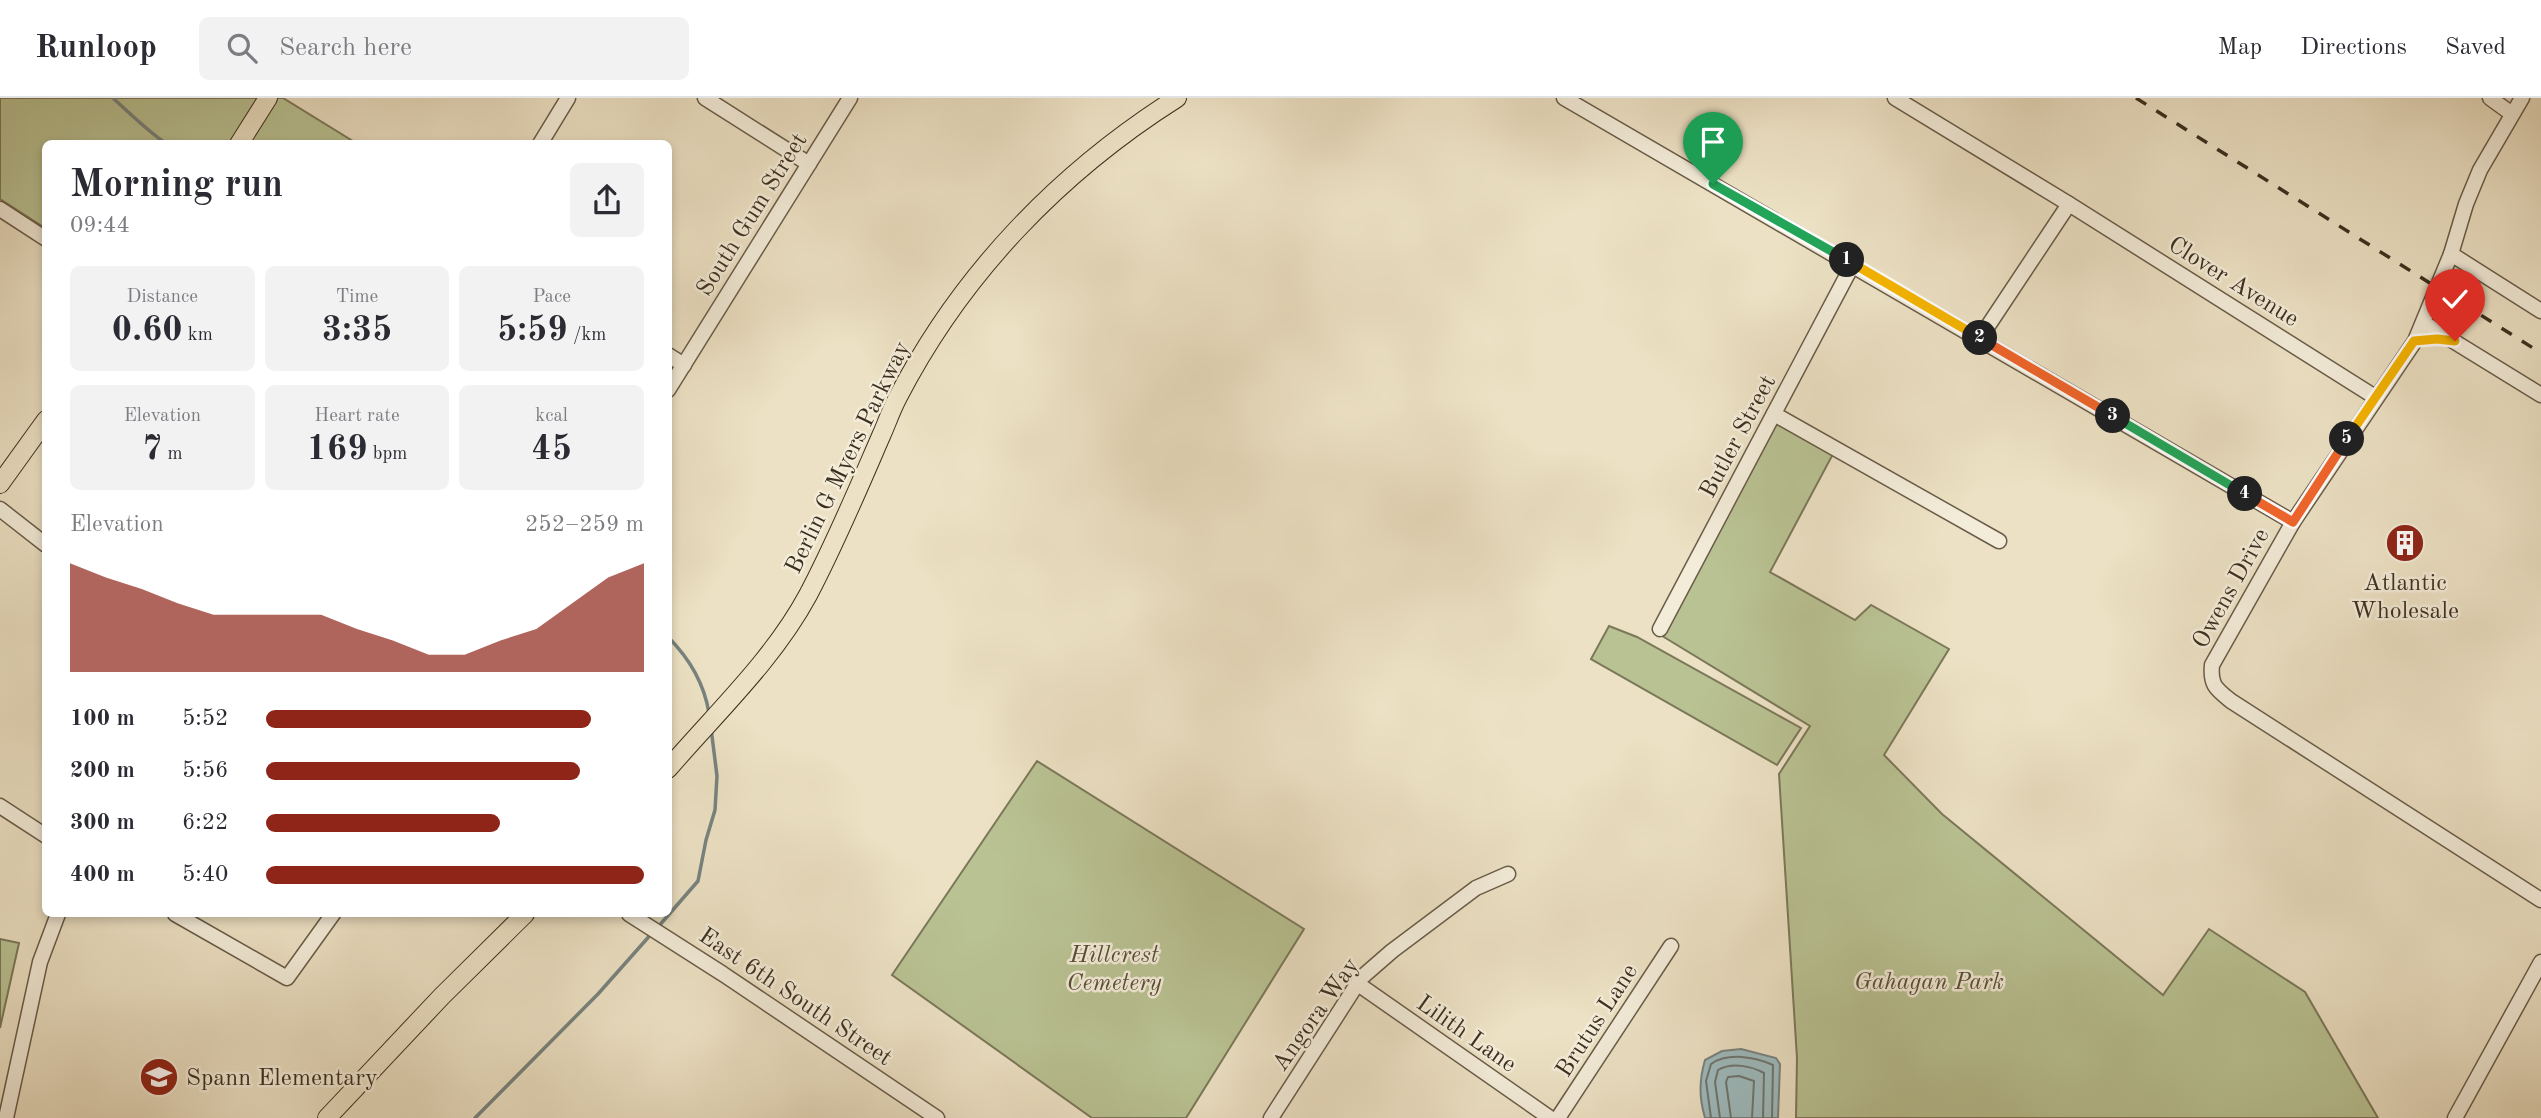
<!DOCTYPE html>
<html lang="en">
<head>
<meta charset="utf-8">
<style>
  :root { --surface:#fff; --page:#f2f2f3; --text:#2b2b33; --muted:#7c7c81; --line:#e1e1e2; --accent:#8f2418 }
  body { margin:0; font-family:"Old Standard TT",serif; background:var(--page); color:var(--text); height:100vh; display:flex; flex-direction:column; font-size:26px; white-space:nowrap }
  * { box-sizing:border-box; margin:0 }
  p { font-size:23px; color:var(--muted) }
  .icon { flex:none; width:38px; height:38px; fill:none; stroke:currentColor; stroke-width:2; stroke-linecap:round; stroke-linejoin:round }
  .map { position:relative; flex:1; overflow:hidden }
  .panel { position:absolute; left:42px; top:42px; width:630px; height:777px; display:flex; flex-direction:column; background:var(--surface); border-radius:10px; box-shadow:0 4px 10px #0003 }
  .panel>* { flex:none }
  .pin { position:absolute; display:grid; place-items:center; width:60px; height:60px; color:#fff; margin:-72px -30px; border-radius:50% 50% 50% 0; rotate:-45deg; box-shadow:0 0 7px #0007 }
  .pin .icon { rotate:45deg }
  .km { position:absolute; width:35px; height:35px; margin:-18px; border-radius:50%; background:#222; color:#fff; font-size:19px; line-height:35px; text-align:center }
  .round { display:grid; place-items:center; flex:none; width:74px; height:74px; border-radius:10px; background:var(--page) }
  .head { display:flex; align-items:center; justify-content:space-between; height:119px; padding:0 28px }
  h1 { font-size:38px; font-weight:700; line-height:52px }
  .stats { display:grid; grid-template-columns:repeat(3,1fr); gap:10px; height:119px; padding:7px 28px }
  .stats div { display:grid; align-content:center; border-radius:10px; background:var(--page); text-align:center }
  .stats b { font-size:35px; font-weight:700 }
  .stats small { font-size:19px; font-weight:400 }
  .stats p { font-size:19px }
  .chart { height:196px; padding:14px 28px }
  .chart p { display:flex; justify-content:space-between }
  .chart svg { width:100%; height:126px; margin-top:7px; fill:var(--accent); opacity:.7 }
  ul { padding:0 28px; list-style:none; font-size:23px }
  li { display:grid; grid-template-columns:112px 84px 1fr; align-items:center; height:52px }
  li i { height:18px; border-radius:9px; background:var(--accent) }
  header { display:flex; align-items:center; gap:42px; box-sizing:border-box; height:98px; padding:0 35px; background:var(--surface); border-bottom:2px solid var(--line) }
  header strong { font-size:33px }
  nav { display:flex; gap:38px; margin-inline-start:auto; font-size:24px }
  .search { width:490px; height:63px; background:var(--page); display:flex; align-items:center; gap:18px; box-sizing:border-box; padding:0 24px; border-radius:10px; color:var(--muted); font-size:26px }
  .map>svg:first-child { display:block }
</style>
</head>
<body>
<header>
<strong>Runloop</strong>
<div class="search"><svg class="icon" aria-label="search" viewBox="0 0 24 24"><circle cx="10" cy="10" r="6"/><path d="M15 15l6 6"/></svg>Search here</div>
<nav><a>Map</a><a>Directions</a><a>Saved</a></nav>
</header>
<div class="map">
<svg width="2541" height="1020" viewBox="0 0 2541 1020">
  <rect width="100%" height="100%" fill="#ece1c4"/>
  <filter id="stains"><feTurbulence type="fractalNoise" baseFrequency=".00286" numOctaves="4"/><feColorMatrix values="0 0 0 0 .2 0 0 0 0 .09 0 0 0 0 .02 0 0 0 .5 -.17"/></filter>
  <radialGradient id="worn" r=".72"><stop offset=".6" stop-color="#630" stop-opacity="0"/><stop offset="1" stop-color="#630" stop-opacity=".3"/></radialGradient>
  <g fill="#b9c293" stroke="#7b7859" stroke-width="2">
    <polygon points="0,0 283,0 356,45 46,46 45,130 0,101"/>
    <polygon points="1775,323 1833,356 1770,474 1855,522 1871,507 1949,551 1884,657 1942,716 2163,897 2209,831 2305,894 2378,1020 1796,1020 1797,960 1779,676 1810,628 1654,533"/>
    <polygon points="1609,528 1637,539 1801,630 1777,667 1591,561"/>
    <polygon points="1037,663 1304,831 1186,1020 1092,1020 892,877"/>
    <polygon points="0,841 19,845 0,930"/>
  </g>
  <path fill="#9ebbbf" stroke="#77837f" stroke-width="2" d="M1741 951 1776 960 1780 966 1778 1020H1705C1699 999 1699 983 1705 962L1722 953Z"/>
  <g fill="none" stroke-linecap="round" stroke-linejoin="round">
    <g stroke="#6e756f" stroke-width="2">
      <path d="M1711 1020 1706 983 1711 966C1728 954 1755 959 1773 967L1772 1020"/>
      <path d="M1720 1020 1715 984 1718 972C1732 964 1751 968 1764 975L1763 1020"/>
      <polyline points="1731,1020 1726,984 1728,979 1739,978 1754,983 1752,1020"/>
    </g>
    <g stroke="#77837f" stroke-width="3.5">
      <path d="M113 0C128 14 151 36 167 46"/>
      <path d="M668 539C690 561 704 585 709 615"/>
      <polyline points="658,829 698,783 706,742 715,712 717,678 711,630"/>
      <polyline points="475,1020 598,896 653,834"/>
    </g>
    <g stroke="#695c48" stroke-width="17">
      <g id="minor">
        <polyline points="705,0 809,66"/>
        <polyline points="1564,0 2293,424"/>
        <polyline points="1895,0 2069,106 2375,299"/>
        <polyline points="2490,0 2512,16"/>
        <path d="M2522 0 2480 72 2466 106 2451 156 2415 243 2293 424 2212 567C2210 587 2216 591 2231 603L2541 802"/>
        <polyline points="540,46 568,0"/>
        <polyline points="0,111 46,141"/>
        <polyline points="2451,156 2541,213"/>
        <polyline points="2424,225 2541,297"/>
        <polyline points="1980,240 2069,106"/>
        <polyline points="668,257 684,267"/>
        <polyline points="668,292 850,0"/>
        <polyline points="1774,316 1999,443"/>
        <polyline points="0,411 46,447"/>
        <polyline points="1660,531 1853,166"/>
        <polyline points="0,708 46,738"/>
        <polyline points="175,816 287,880 333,816"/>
        <polyline points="629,816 723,876 937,1020"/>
        <polyline points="1358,886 1550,1020"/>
        <polyline points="6,1020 40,864 58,816"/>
        <polyline points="1271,1020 1361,880 1392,853 1476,790 1508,776"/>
        <polyline points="1558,1020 1671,848"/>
        <polyline points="2455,1020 2541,864"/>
      </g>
    </g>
    <g stroke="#3d2f1f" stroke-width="20">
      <g id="major">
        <polyline points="239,46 268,0"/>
        <polyline points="0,386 46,322"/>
        <path d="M668 671C716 615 773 562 808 497 835 446 858 391 881 338 887 325 891 312 898 299 962 175 1060 74 1177 0"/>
        <polyline points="327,1020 442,898 525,816"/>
      </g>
    </g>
    <use href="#minor" stroke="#f3ecd9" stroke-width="14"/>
    <use href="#major" stroke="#ece1c4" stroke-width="18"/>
    <polyline stroke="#3d2f1f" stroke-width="3.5" stroke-dasharray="12 12" stroke-linecap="butt" points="2136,0 2541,255"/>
  </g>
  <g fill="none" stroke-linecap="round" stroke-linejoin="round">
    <g stroke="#fff" stroke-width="14">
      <polyline id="split-1" points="1713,86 1847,162"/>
    </g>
    <g stroke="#fff" stroke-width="14">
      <polyline id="split-2" points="1847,162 1980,240"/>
    </g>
    <g stroke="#fff" stroke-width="14">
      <polyline id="split-3" points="1980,240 2113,318"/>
    </g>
    <g stroke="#fff" stroke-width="14">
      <polyline id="split-4" points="2113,318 2245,396"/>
    </g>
    <g stroke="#fff" stroke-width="14">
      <polyline id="split-5" points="2245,396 2293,424 2347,341"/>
    </g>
    <g stroke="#fff" stroke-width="14">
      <polyline id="split-6" points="2347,341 2414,243 2437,241 2455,243"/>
    </g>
    <use href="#split-1" stroke="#22a559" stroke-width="9"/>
    <use href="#split-2" stroke="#f5b400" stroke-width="9"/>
    <use href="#split-3" stroke="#f0652b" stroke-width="9"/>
    <use href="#split-4" stroke="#22a559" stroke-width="9"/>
    <use href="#split-5" stroke="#f0652b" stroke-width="9"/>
    <use href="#split-6" stroke="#f5b400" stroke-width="9"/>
  </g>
  <defs>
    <g id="building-disc" transform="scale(2.0125)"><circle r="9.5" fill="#8f2418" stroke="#f3ecd9"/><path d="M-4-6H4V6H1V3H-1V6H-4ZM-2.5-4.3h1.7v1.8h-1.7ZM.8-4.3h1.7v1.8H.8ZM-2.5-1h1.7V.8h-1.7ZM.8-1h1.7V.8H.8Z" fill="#fff"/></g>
    <g id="school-disc" transform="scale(2.0125)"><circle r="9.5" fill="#8f2418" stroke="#f3ecd9"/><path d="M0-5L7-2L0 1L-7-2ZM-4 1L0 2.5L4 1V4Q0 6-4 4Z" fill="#fff"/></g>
  </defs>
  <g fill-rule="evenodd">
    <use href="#building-disc" x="2405" y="445"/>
    <use href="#school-disc" x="159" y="979"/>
  </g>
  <g text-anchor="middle" stroke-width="5" stroke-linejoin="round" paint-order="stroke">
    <g font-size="24" fill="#3d2f1f" stroke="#f3ecd9">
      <text transform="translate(751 116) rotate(-58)" y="8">South Gum Street</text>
      <text transform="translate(2234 183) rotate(32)" y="8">Clover Avenue</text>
      <text transform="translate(1737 338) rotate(-62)" y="8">Butler Street</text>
      <text transform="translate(847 359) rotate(-64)" y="8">Berlin G Myers Parkway</text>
      <text transform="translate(2230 490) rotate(-61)" y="8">Owens Drive</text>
      <text transform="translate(796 898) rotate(34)" y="8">East 6th South Street</text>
      <text transform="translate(1315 916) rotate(-55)" y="8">Angora Way</text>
      <text transform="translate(1596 922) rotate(-57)" y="8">Brutus Lane</text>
      <text transform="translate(1467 935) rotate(35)" y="8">Lilith Lane</text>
    </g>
    <g font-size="24" fill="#3d2f1f" stroke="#f3ecd9">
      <text x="2405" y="492">Atlantic<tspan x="2405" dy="28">Wholesale</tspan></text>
      <text x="186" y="987" text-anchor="start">Spann Elementary</text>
    </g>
    <g font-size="24" font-style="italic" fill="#564c36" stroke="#f3ecd9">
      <text x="1114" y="864">Hillcrest<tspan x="1114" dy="28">Cemetery</tspan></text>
      <text x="1929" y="891">Gahagan Park</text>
    </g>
  </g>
  <rect width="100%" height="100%" filter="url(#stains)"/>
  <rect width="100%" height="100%" fill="url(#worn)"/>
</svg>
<div class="pin" style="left:1713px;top:86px;background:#1e9e55"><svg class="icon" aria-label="arrive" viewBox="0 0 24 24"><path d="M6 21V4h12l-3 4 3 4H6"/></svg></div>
<div class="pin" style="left:2455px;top:243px;background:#d93025"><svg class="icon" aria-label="check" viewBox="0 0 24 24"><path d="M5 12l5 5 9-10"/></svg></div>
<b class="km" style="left:1847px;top:162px">1</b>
<b class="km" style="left:1980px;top:240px">2</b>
<b class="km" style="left:2113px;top:318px">3</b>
<b class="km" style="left:2245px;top:396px">4</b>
<b class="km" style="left:2347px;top:341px">5</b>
<section class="panel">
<div class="head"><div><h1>Morning run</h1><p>09:44</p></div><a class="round"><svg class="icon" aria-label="share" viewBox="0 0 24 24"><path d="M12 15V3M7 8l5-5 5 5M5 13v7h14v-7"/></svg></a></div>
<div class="stats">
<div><p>Distance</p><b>0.60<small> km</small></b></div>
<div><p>Time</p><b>3:35</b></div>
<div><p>Pace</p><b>5:59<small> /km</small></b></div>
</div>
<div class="stats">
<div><p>Elevation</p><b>7<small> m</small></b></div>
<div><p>Heart rate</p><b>169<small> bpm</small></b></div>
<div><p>kcal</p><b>45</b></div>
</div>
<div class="chart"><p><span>Elevation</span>252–259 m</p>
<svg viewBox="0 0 160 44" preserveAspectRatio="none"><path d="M0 44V6L10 11L20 15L30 20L40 24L50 24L60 24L70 24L80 29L90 33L100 38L110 38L120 33L130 29L140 20L150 11L160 6V44z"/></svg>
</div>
<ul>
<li><b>100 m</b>5:52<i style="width:86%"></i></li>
<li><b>200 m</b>5:56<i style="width:83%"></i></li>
<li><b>300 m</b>6:22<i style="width:62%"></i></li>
<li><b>400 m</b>5:40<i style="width:100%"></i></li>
</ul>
</section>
</div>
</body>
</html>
